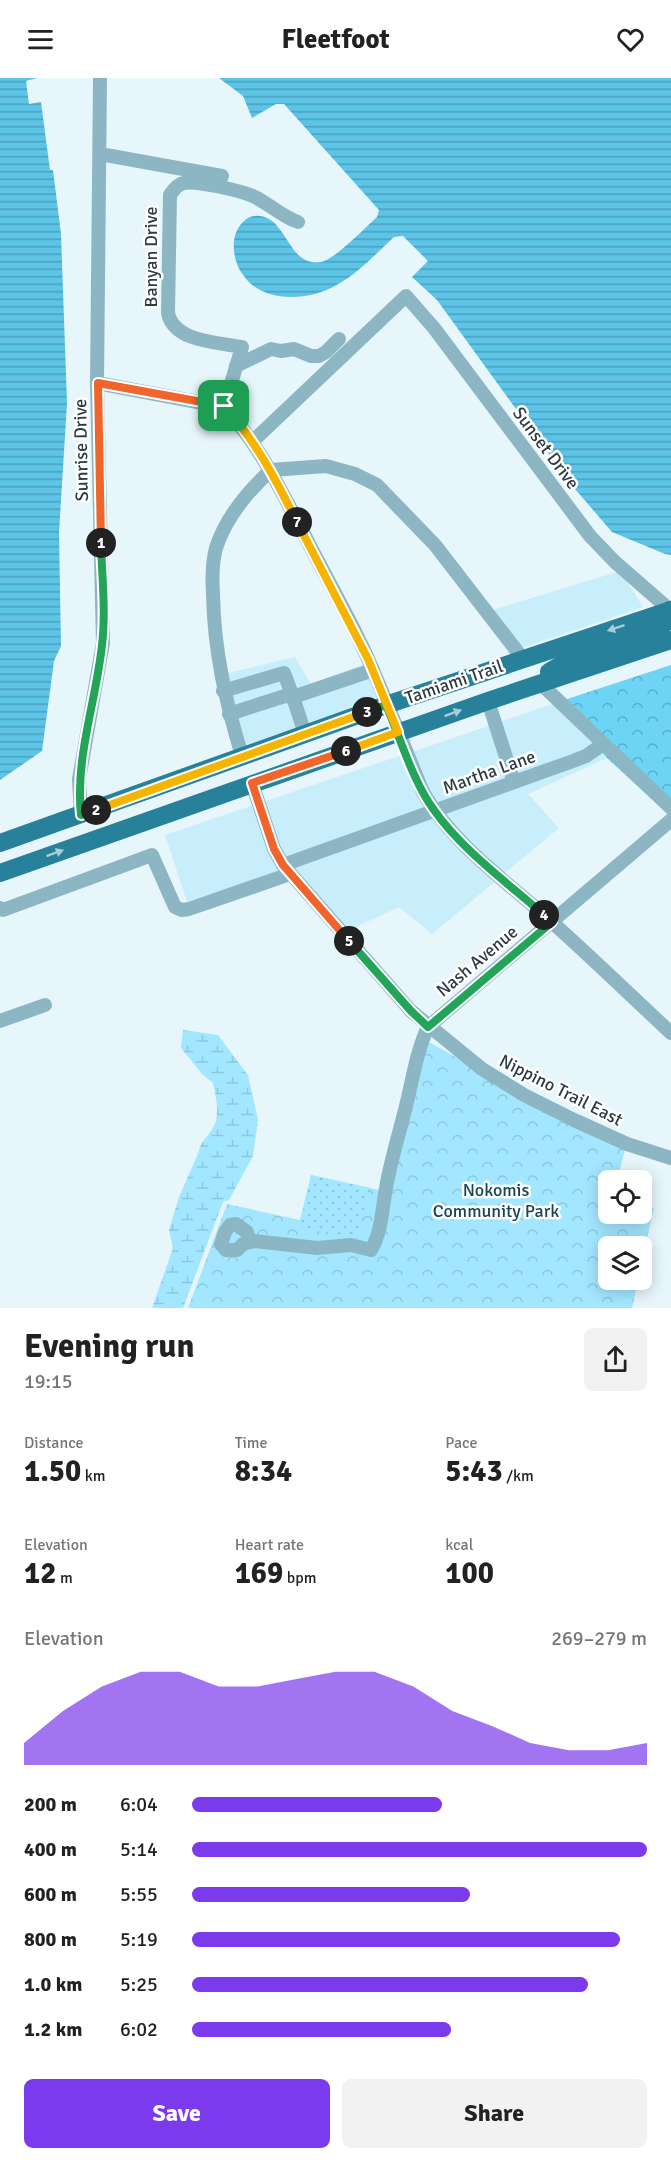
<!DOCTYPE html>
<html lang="en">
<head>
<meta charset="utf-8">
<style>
  :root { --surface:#fff; --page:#f2f2f2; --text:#222; --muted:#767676; --accent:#7c3aed }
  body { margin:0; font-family:Signika,sans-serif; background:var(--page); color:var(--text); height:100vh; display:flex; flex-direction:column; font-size:22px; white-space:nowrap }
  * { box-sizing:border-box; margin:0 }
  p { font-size:20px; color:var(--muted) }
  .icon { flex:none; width:33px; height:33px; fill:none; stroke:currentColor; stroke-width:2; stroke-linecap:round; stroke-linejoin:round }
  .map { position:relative; height:1230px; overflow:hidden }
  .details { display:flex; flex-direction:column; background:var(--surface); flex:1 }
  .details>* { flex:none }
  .controls { position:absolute; left:598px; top:1092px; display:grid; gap:12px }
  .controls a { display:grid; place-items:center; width:54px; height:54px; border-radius:9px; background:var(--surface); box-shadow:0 3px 15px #0003; font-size:30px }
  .pin { position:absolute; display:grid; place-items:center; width:51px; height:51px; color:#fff; margin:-26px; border-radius:12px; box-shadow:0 3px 9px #0006 }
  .km { position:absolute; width:30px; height:30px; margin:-15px; border-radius:50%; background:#222; color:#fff; font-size:16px; line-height:30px; text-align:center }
  .round { display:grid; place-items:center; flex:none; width:63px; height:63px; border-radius:9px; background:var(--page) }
  .headline { display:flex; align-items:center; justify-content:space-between; height:102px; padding:0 24px }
  h1 { font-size:33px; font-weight:700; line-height:45px }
  .figures { display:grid; grid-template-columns:repeat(3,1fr); gap:9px; height:102px; padding:6px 24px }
  .figures div { display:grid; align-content:center }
  .figures b { font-size:30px; font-weight:700 }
  .figures small { font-size:16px; font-weight:400 }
  .figures p { font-size:16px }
  .chart { height:168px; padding:12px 24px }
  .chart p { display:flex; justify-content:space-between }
  .chart svg { width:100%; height:108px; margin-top:6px; fill:var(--accent); opacity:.7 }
  .button { display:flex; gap:12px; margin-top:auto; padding:12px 24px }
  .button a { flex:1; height:69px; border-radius:9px; background:var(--accent); color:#fff; font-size:24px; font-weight:700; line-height:69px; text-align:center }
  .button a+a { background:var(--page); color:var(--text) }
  ul { padding:0 24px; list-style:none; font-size:20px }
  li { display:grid; grid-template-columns:96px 72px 1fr; align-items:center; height:45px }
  li i { height:15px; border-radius:8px; background:var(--accent) }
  header { display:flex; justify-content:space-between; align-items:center; height:78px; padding:0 24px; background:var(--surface); font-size:27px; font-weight:700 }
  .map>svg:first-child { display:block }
</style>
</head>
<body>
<header><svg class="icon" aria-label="menu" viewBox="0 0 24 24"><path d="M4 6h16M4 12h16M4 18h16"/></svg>Fleetfoot<svg class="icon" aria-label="heart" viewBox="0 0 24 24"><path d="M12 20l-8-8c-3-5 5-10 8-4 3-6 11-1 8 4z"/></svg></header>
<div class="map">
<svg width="671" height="1230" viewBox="0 0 671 1230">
  <defs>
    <pattern id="forest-crowns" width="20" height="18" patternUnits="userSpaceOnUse" patternTransform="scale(1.5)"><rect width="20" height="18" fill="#6dd4f6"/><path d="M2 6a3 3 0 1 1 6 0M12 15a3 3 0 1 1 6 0" fill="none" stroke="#5aadc9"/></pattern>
    <pattern id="wetland-marsh" width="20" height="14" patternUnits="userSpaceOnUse" patternTransform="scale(1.5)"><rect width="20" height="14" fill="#a2e7ff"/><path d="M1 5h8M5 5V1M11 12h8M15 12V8" fill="none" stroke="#8cc7dc"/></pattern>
    <pattern id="park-crowns" width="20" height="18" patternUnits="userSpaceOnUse" patternTransform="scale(1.5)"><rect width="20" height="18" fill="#a2e7ff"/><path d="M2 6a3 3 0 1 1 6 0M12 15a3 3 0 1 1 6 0" fill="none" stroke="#8cc7dc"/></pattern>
    <pattern id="garden-dots" width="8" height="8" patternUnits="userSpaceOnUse" patternTransform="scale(1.5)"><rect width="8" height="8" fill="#a2e7ff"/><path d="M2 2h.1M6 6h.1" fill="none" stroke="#8cc7dc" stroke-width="1.8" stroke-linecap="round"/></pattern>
    <pattern id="water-rules" width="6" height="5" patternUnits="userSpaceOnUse" patternTransform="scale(1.5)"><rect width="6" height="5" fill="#5cc4e6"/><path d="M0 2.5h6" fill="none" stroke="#4ca0bc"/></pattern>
  </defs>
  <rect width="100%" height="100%" fill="#e7f6fb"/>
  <g fill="#c8eefb">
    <polygon points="620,493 643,529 510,574 489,533"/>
    <polygon points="295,579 311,606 369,584 384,617 306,650 237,675 224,596"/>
    <polygon points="561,623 607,680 528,716 559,750 505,795 464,759 433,722 412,674"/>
    <polygon points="402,677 418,716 497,802 432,856 399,829 341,856 283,794 189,830 165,757"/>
  </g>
  <polygon fill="url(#forest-crowns)" points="671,587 671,739 607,680 561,623"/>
  <path fill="url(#wetland-marsh)" d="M183 952 218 957 248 997 258 1042 253 1078 229 1122 223 1124 183 1230H152L173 1170 169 1152 179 1119 199 1073C201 1062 209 1058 214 1048 220 1035 216 1019 213 1005L202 996 181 970Z"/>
  <polygon fill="url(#park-crowns)" points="427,963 625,1072 617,1102 609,1102 609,1136 642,1136 642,1127 654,1130 642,1182 642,1168 609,1168 609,1202 638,1202 632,1230 188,1230 227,1126 300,1142 311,1097 388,1114"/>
  <polygon fill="url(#garden-dots)" points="311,1097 371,1110 357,1161 299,1149"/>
  <g fill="url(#water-rules)">
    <polygon points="0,0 37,0 26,3 29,26 41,24 50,92 53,92 61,156 67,325 59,455 61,568 54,583 42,673 0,702"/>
    <path d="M219 0H671V477L665 476 612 454 569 404 437 222 412 199 428 183 403 158 394 159C360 191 331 225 278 218 265 216 251 209 244 198 238 191 235 182 234 173 233 162 235 152 243 144 253 133 270 138 278 149 290 163 297 188 321 184 334 182 366 149 377 139L379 132 284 26H276L252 40 243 18Z"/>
  </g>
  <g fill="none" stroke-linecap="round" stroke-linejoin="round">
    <g stroke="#8db6c4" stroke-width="14">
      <polyline points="100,76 222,98"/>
      <polyline points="236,288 271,271 281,273 294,271 311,278 319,278 326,274 339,261"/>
      <path d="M97 305 224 329C259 366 280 411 304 456 325 498 350 540 369 583 388 626 405 671 423 714 450 763 503 801 544 837 587 875 629 916 671 955"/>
      <path d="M224 329 242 269C217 264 174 264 168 235L170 117C174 111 178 106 184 105 196 102 241 113 253 118 270 126 281 138 298 144"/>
      <polyline points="253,363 406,218 434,250 590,458 615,484 670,532"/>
      <polyline points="540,605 671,730"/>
      <polyline points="223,613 284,595 293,619 285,618 229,636"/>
      <polyline points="488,623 514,704"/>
      <polyline points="305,656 293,619 373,592"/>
      <path d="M242 678C226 625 214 573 213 516 212 501 212 485 216 470 226 439 247 414 271 392L326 388 355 396 377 407 435 467 523 581"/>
      <polyline points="252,705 274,771 283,787 411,933 482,991 524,1017 574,1042 627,1066 671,1080"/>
      <polyline points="81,737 79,701 103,565 97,305 100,0"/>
      <polyline points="283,787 573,683 586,678 603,666"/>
      <polyline points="0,830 3,832 152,777 175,829 182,832 189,831 290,796"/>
      <polyline points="0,943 45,927"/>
      <path d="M250 1164 247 1154 236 1146 230 1147 225 1154 221 1166 226 1172H237L243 1166 254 1163 317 1170 351 1167 371 1172C382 1153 382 1131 386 1110 391 1081 400 1053 407 1024 413 999 417 972 428 949L671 742"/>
    </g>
    <g stroke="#27819b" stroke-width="18">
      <polyline points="549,594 571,581 657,553 668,542 670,532"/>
      <polyline points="0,765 386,627 671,532"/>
      <polyline points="0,795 488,623 671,562"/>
    </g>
  </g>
  <defs><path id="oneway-solid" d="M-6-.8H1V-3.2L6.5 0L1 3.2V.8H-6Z" transform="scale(1.5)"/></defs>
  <g fill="#a9cdd7">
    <use href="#oneway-solid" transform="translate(616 550) rotate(162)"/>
    <use href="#oneway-solid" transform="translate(453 635) rotate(-20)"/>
    <use href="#oneway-solid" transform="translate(55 775) rotate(-20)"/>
  </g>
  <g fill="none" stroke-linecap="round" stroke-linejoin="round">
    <g stroke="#fff" stroke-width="12">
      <polyline id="split-1" points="101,465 98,305 224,328"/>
    </g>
    <g stroke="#fff" stroke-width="12">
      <path id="split-2" d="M96 732 81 737C75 679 96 624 102 567 106 534 102 499 101 465"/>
    </g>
    <g stroke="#fff" stroke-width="12">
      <polyline id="split-3" points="96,732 367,634"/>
    </g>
    <g stroke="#fff" stroke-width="12">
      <path id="split-4" d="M367 634 386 627C400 659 413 704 434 732 461 771 509 806 544 837"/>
    </g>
    <g stroke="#fff" stroke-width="12">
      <polyline id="split-5" points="349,863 411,933 428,949 552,844 544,837"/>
    </g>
    <g stroke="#fff" stroke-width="12">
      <polyline id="split-6" points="346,673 252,705 274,771 283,787 349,863"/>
    </g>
    <g stroke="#fff" stroke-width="12">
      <polyline id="split-7" points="297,444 368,581 398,654 346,673"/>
    </g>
    <g stroke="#fff" stroke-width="12">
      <path id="split-8" d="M224 328C256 363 276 402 297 444"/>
    </g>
    <use href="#split-1" stroke="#f0652b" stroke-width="8"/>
    <use href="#split-2" stroke="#22a559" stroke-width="8"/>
    <use href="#split-3" stroke="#f5b400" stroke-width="8"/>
    <use href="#split-4" stroke="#22a559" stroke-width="8"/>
    <use href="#split-5" stroke="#22a559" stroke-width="8"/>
    <use href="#split-6" stroke="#f0652b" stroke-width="8"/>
    <use href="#split-7" stroke="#f5b400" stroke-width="8"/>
    <use href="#split-8" stroke="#f5b400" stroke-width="8"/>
  </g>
  <g text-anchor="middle" stroke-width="5" stroke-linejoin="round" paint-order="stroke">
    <g font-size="18" fill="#2d3c42" stroke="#fff">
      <text transform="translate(151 179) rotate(-90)" y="6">Banyan Drive</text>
      <text transform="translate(546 370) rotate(53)" y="6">Sunset Drive</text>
      <text transform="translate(81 372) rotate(-91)" y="6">Sunrise Drive</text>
      <text transform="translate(454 604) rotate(-19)" y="6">Tamiami Trail</text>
      <text transform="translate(489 694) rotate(-20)" y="6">Martha Lane</text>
      <text transform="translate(477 883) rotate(-40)" y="6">Nash Avenue</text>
      <text transform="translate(561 1012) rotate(27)" y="6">Nippino Trail East</text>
    </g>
    <g font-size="18" fill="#174553" stroke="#fff">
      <text x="496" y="1118">Nokomis<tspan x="496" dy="21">Community Park</tspan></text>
    </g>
  </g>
</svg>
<div class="controls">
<a><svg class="icon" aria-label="locate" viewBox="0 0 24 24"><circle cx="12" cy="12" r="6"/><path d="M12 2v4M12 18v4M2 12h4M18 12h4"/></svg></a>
<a><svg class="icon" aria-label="layers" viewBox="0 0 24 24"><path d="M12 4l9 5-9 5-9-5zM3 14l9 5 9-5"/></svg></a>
</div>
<div class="pin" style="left:224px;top:328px;background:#1e9e55"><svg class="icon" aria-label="arrive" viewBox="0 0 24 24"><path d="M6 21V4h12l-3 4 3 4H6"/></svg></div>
<b class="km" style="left:101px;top:465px">1</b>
<b class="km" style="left:96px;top:732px">2</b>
<b class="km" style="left:367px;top:634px">3</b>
<b class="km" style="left:544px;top:837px">4</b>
<b class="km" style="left:349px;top:863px">5</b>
<b class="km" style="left:346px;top:673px">6</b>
<b class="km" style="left:297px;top:444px">7</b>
</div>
<section class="details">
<div class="headline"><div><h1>Evening run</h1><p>19:15</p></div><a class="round"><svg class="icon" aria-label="share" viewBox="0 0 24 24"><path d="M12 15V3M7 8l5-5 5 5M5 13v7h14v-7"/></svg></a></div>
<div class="figures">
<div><p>Distance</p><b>1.50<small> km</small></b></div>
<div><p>Time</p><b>8:34</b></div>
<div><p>Pace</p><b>5:43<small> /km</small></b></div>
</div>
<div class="figures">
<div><p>Elevation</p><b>12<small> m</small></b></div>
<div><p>Heart rate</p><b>169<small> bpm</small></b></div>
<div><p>kcal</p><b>100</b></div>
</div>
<div class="chart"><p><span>Elevation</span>269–279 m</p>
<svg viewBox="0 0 160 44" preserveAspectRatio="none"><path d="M0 44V35L10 22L20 12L30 6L40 6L50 12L60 12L70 9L80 6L90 6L100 12L110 22L120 28L130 35L140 38L150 38L160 35V44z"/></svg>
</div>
<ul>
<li><b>200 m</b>6:04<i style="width:55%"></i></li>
<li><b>400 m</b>5:14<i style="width:100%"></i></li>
<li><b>600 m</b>5:55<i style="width:61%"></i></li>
<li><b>800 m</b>5:19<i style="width:94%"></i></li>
<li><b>1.0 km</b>5:25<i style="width:87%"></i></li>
<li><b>1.2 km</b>6:02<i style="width:57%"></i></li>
</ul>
<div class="button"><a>Save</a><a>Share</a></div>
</section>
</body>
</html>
